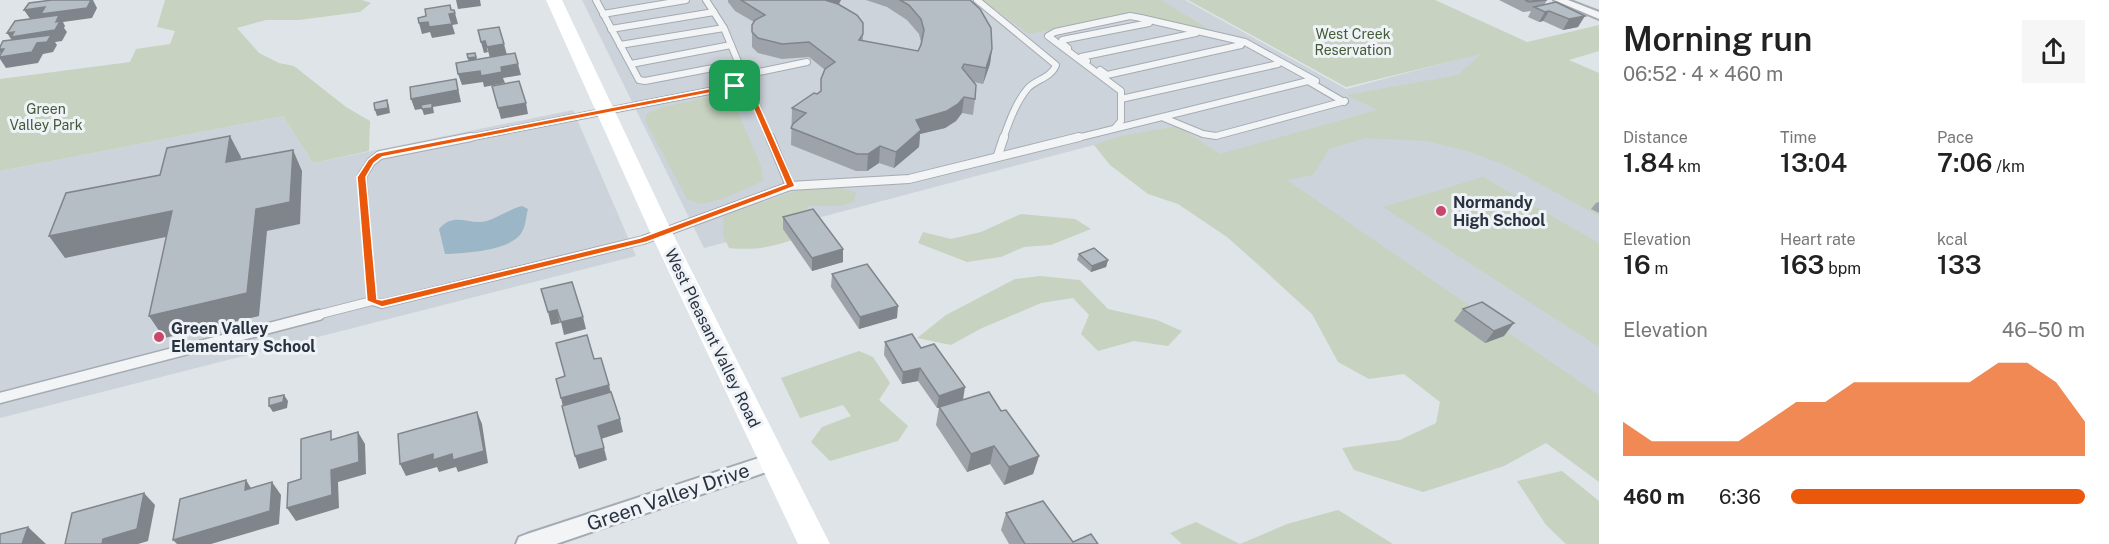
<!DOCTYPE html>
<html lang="en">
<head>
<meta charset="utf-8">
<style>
  :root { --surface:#fff; --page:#f6f6f6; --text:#222; --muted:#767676; --accent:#ea580c }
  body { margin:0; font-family:"Public Sans",sans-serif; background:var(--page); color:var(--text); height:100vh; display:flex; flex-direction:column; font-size:22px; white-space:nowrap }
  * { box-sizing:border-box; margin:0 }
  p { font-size:20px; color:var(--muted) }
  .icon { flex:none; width:33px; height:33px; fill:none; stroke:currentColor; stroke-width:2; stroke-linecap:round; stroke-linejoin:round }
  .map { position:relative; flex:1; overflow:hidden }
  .sheet { display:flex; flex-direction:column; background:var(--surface); width:510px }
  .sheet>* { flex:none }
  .pin { position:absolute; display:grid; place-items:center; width:51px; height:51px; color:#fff; margin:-26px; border-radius:12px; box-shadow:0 3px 9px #0006 }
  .round { display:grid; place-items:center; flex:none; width:63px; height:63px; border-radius:0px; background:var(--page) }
  .summary { display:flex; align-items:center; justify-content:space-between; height:102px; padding:0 24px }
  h1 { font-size:33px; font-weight:600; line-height:45px }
  .figures { display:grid; grid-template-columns:repeat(3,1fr); gap:9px; height:102px; padding:6px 24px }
  .figures div { display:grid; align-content:center }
  .figures b { font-size:26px; font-weight:600 }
  .figures small { font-size:16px; font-weight:400 }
  .figures p { font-size:16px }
  .chart { height:168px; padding:12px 24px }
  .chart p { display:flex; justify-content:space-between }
  .chart svg { width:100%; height:108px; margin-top:6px; fill:var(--accent); opacity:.7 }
  ul { padding:0 24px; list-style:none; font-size:20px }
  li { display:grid; grid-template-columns:96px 72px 1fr; align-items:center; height:45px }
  li i { height:15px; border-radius:8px; background:var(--accent) }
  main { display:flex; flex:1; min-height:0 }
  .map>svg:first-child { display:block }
</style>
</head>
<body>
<main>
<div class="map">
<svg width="1599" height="544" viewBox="0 0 1599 544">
  <rect width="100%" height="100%" fill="#dfe4e8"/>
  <g fill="#cdd3da">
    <polygon points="582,0 1185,0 1346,89 1482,53 1599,106 1599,441 1233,174 1094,145 704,248"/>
    <polygon points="573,110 636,256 0,418 0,171 283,116 313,163"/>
  </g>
  <g fill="#c7d2c0">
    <polygon points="165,0 362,0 371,3 360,12 299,20 266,20 237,28 259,53 279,63 294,66 346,107 370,121 369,151 313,163 283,116 0,171 0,79 130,62 136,49 170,44 175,31 157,27"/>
    <polygon points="982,0 1161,0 1213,32 1134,13 1029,34"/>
    <polygon points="1188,0 1435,0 1527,42 1599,25 1599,51 1569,60 1599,73 1599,216 1507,166 1468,151 1425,141 1366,138 1329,149 1313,175 1287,180 1599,395 1599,482 1546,443 1504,466 1423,492 1354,470 1342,448 1400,440 1436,423 1440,402 1404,374 1369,379 1338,362 1312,314 1263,269 1227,237 1178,204 1148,194 1110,165 1094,145 1121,136 1178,126 1220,154 1377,110 1347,95 1458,75 1481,54 1346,87"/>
    <polygon points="721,94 741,96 748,105 737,110 761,166 763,181 722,199 701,204 687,199 645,120 647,114 660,108"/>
    <polygon points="1483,177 1599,243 1599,347 1383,207"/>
    <path d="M831 186 856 192 854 202 839 206H807V234C778 246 759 251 729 248L723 235 724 216 796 191Z"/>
    <polygon points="1021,214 1075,219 1091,229 1051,245 1024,247 1001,257 967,262 918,243 923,232 951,239 981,232"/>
    <polygon points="1040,276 1080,280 1108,309 1157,320 1182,331 1168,346 1134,341 1098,351 1081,334 1089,315 1073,298 1041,303 980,329 951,345 917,338 946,315 1015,279"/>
    <polygon points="859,351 873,357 890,383 879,400 908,426 898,441 830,461 811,442 822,427 851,416 843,405 800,418 781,378"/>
    <polygon points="1562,471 1599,501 1599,544 1566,544 1546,525 1517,481"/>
    <polygon points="1338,510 1393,544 1182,544 1170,533 1196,522 1240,544 1287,524"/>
  </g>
  <path fill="#9bb6c7" d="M522 206 528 209C526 216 526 225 522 232 511 251 465 253 445 254L439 229C455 211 468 226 487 221 499 217 510 209 522 206Z"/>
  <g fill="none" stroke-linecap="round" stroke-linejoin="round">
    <g stroke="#a4abb2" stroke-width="8">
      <g id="service-far2">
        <polyline points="596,0 639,80 645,81 739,63"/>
        <polyline points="706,0 724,28 770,139"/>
        <path d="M977 0 1056 65C1051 78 1037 79 1028 88 1016 102 1009 122 1003 139"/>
        <polyline points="603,14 686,0"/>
        <polyline points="611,29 714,12"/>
        <polyline points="620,45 724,28"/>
        <polyline points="1068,48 1062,43 1062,40 1149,23"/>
        <polyline points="1087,61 1081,57 1196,33"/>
        <polyline points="631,64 731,45"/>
        <polyline points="1100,70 1107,75 1241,45"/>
        <polyline points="1121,99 1278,64"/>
        <polyline points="1164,118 1203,134 1216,136 1345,101"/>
        <polyline points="1115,128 1121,121 1121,91 1048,36 1055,32 1130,16 1141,18 1245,42 1316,81"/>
        <polyline points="463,139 735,86 754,73 807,62"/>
        <polyline points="1073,139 1308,81 1344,102"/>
      </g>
    </g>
    <g stroke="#a4abb2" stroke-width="10">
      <g id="service-far1">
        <polyline points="471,137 380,155 371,162 362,176 372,301 382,304 643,240 790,186 909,179 1079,137"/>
        <polyline points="770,137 790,186"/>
        <polyline points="998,155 1004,137"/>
        <polyline points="313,316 372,301"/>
      </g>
    </g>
    <g stroke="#a4abb2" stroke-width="13">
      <polyline id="service" points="0,398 319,315"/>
    </g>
    <g stroke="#a4abb2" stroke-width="4">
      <g id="minor">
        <polygon points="1554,0 1568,0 1599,12 1599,19"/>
        <polygon points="774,453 781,455 784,461 781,467 556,544 516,544 519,537 527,534"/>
      </g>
    </g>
    <use href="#service-far2" stroke="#f2f4f6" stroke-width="6"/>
    <use href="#service-far1" stroke="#f2f4f6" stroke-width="8"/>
    <use href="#service" stroke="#f2f4f6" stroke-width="10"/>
    <use href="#minor" fill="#f2f4f6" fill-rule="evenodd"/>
    <polygon fill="#fff" fill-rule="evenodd" points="546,0 562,0 673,234 830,544 798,544 651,234"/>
  </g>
  <g fill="#9da3a9">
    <polygon points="728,0 841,0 838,4 863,34 863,41 918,51 921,42 919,34 907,20 887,7 866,0 970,0 992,49 990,64 983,84 974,82 975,99 973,115 962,113 956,121 945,128 920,134 919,147 894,168 879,163 867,171 856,171 791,145 792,108 821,91 825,70 809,57 782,59 758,53 752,47 752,25 754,22 735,11 728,2"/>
    <polygon points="1499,0 1547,0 1544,5 1556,2 1578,27 1563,30 1543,21 1539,22 1528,17 1531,11 1523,12"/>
    <polygon points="1599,202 1599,213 1591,209 1596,203"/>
    <polygon points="783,217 843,249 843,262 812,271 783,229"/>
    <polygon points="1079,254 1108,260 1106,267 1091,272 1077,260"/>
    <polygon points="832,274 897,318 859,329 831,287"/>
    <polygon points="1463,309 1504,336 1485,343 1454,321"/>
    <polygon points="885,342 921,348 963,400 1001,411 1039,456 1033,474 1004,485 990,464 967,472 936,425 939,408 937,408 918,381 902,384 884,355"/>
    <polygon points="1006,513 1073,542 1098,544 1009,544 1001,530"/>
  </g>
  <g fill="#7f858a">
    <polygon points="91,0 93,0 97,8 92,18 63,22 65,26 64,28 67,32 62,41 55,42 57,45 53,52 43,54 38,63 6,68 0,59 0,57 3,56 0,52 0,49 14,43 7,33 31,20 24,10"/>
    <polygon points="456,0 480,0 481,6 458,9"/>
    <polygon points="822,0 841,0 839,4 822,14"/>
    <polygon points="1549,11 1543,21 1539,22 1545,12"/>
    <polygon points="455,13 458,24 452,25 449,14"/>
    <polygon points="1585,16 1578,27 1563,30 1569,19"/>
    <polygon points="428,22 452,24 455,34 432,38 430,32 422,34 419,23"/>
    <polygon points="485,41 488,52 484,53 481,42"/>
    <polygon points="504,44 507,55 490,58 487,47"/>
    <polygon points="992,49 990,64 983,84 986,68"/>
    <polygon points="476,57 478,62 469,64 468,58"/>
    <polygon points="518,64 521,75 503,78 505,83 484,87 483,82 462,85 458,74"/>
    <polygon points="456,79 461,102 433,107 434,113 424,115 422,109 432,107 415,110 411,99"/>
    <polygon points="964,97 962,113 956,121 945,128 920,134 919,147 894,168 896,152 916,120"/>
    <polygon points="387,100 389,106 390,113 377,116 375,110"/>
    <polygon points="526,103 528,114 501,119 498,108"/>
    <polygon points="230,136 241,157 237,184 226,162"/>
    <polygon points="880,146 879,163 867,171 868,154"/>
    <polygon points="293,150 302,171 300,224 267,231 259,316 164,338 149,316 256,209"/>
    <polygon points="172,211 185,233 65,258 49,236"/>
    <polygon points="843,249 843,262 812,271 812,258"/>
    <polygon points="1108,260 1106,267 1091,272 1092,266"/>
    <polygon points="898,306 897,318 859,329 860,317"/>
    <polygon points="557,310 560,323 551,325 548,312"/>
    <polygon points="583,317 586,329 564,335 561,322"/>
    <polygon points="1514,323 1504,336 1485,343 1494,331"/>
    <polygon points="920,368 918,381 902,384 903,372"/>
    <polygon points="609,385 612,397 564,411 561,398"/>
    <polygon points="965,387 963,400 937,408 939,396"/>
    <polygon points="284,395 288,401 287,408 273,412 269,406"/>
    <polygon points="477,412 482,424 488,463 458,472 456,467 439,472 437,467 406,476 400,464 433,454"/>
    <polygon points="620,419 623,432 601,439 598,426"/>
    <polygon points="358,432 365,444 366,474 338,482 339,508 296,521 287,508 331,470"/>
    <polygon points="994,446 990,464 967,472 971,454"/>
    <polygon points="604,448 607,460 579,469 575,456"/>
    <polygon points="1039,456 1033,474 1004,485 1009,467"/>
    <polygon points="246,480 254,493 245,490"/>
    <polygon points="272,482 281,495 279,524 211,544 177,544 173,540"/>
    <polygon points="144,493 155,505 148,541 138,544 102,544 103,539"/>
    <polygon points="28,527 46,544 22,544"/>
  </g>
  <g fill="#b6bec5" stroke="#7f858a" stroke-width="1.5">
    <polygon points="52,0 91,0 87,8 41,14 45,7 24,10 29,3"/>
    <polygon points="741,0 825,0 838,4 857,15 863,23 863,34 859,40 918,51 921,45 924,30 921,19 909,5 900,0 970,0 980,9 991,28 992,49 986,68 964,64 962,68 976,85 975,99 964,97 958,104 947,111 916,120 921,130 896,152 880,146 868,154 857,154 791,128 793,124 806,113 792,108 814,93 817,94 821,91 821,79 825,69 835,62 809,42 782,44 758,38 752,32 752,25 755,20 765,15"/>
    <polygon points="1525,0 1547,0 1529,2"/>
    <polygon points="1556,2 1585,16 1569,19 1549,11 1545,12 1534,7"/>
    <polygon points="450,5 451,10 454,10 455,13 449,14 452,24 429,27 428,22 419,23 418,18 426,16 425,9"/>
    <polygon points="59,15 56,22 60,21 55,30 11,37 14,32 7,33 15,21"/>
    <polygon points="499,27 504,44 487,47 485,41 481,42 478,30"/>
    <polygon points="51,35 47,42 37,43 32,52 0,57 0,55 4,49 0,49 0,47 3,41"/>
    <polygon points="475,53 476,57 468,58 467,54"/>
    <polygon points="515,53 518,64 501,67 502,72 481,76 480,71 458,74 456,63"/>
    <polygon points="456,79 458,90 411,99 410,87"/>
    <polygon points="519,81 526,103 498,108 492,86"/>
    <polygon points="387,100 388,108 375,110 374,103"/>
    <polygon points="432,103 432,108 422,109 421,105"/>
    <polygon points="230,136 226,162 293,150 290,202 256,209 247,293 149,316 172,211 49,236 66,193 160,175 167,148"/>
    <polygon points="813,209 843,249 812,258 783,217"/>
    <polygon points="1094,248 1108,260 1092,266 1079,254"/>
    <polygon points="867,264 898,306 860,317 832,274"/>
    <polygon points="572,282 583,317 561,322 557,310 548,312 541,289"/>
    <polygon points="1482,302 1514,323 1494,331 1463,309"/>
    <polygon points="912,334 921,348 934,344 965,387 939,396 920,368 903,372 885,342"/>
    <polygon points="587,335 594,359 601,358 609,385 561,398 556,379 565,376 556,343"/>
    <polygon points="611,392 620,419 598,426 604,448 575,456 562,406"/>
    <polygon points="989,392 1001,411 1006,410 1039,456 1009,467 994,446 971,454 939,407"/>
    <polygon points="284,395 283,402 269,406 269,398"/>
    <polygon points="477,412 484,451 453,460 452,454 433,460 433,454 400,464 398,434"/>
    <polygon points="331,431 331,440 358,432 359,462 331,470 332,495 287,508 288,483 301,479 301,439"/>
    <polygon points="246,480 245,490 272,482 270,511 173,540 180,499"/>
    <polygon points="144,493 137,529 103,539 102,544 65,544 72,513"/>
    <polygon points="1043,501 1073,542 1091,534 1098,544 1025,544 1006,513"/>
    <polygon points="28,527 22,544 0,544 0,534"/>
  </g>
  <path fill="#ea580c" stroke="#fff" stroke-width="1.5" fill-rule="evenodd" d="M745 77 748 80 795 186 793 187 647 242 382 307 367 301 357 177 368 160 377 153 733 84ZM743 84 786 184 640 238 382 300 377 299 366 177 374 163 382 157 735 88Z"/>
  <g fill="#ca476c" stroke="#eff2f6" stroke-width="2">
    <circle cx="1441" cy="211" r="6"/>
    <circle cx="159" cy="337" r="6"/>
  </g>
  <g text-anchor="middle" stroke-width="6" stroke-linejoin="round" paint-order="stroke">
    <g font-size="14" fill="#425a36" stroke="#eff2f6">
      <text x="1353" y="39">West Creek<tspan x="1353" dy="16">Reservation</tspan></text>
      <text x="46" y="114">Green<tspan x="46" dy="16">Valley Park</tspan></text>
    </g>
    <g font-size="16" font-weight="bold" fill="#28333f" stroke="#eff2f6" text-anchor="start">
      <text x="1453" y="208">Normandy<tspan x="1453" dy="18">High School</tspan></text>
      <text x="171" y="334">Green Valley<tspan x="171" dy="18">Elementary School</tspan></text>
    </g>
    <g font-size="16" fill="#28333f" stroke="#eff2f6">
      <text transform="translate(713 338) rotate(64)" y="6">West Pleasant Valley Road</text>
    </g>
    <g font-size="20" fill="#28333f" stroke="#eff2f6">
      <text transform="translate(668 497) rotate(-19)" y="7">Green Valley Drive</text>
    </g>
  </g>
</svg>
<div class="pin" style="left:735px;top:86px;background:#1e9e55"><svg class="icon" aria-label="arrive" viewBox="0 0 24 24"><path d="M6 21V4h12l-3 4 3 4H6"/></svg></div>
</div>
<section class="sheet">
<div class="summary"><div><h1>Morning run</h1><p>06:52 · 4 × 460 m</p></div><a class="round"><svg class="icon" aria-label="share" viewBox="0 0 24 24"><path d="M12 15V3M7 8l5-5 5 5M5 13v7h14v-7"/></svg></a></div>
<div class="figures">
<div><p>Distance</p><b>1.84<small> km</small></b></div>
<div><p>Time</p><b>13:04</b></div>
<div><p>Pace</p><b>7:06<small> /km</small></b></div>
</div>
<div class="figures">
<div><p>Elevation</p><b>16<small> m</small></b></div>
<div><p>Heart rate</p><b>163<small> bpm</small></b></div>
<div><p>kcal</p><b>133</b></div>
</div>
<div class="chart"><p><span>Elevation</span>46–50 m</p>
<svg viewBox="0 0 160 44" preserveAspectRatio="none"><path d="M0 44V30L10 38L20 38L30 38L40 38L50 30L60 22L70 22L80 14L90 14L100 14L110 14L120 14L130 6L140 6L150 14L160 30V44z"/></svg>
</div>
<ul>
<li><b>460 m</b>6:36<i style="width:100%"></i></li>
</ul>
</section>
</main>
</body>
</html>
